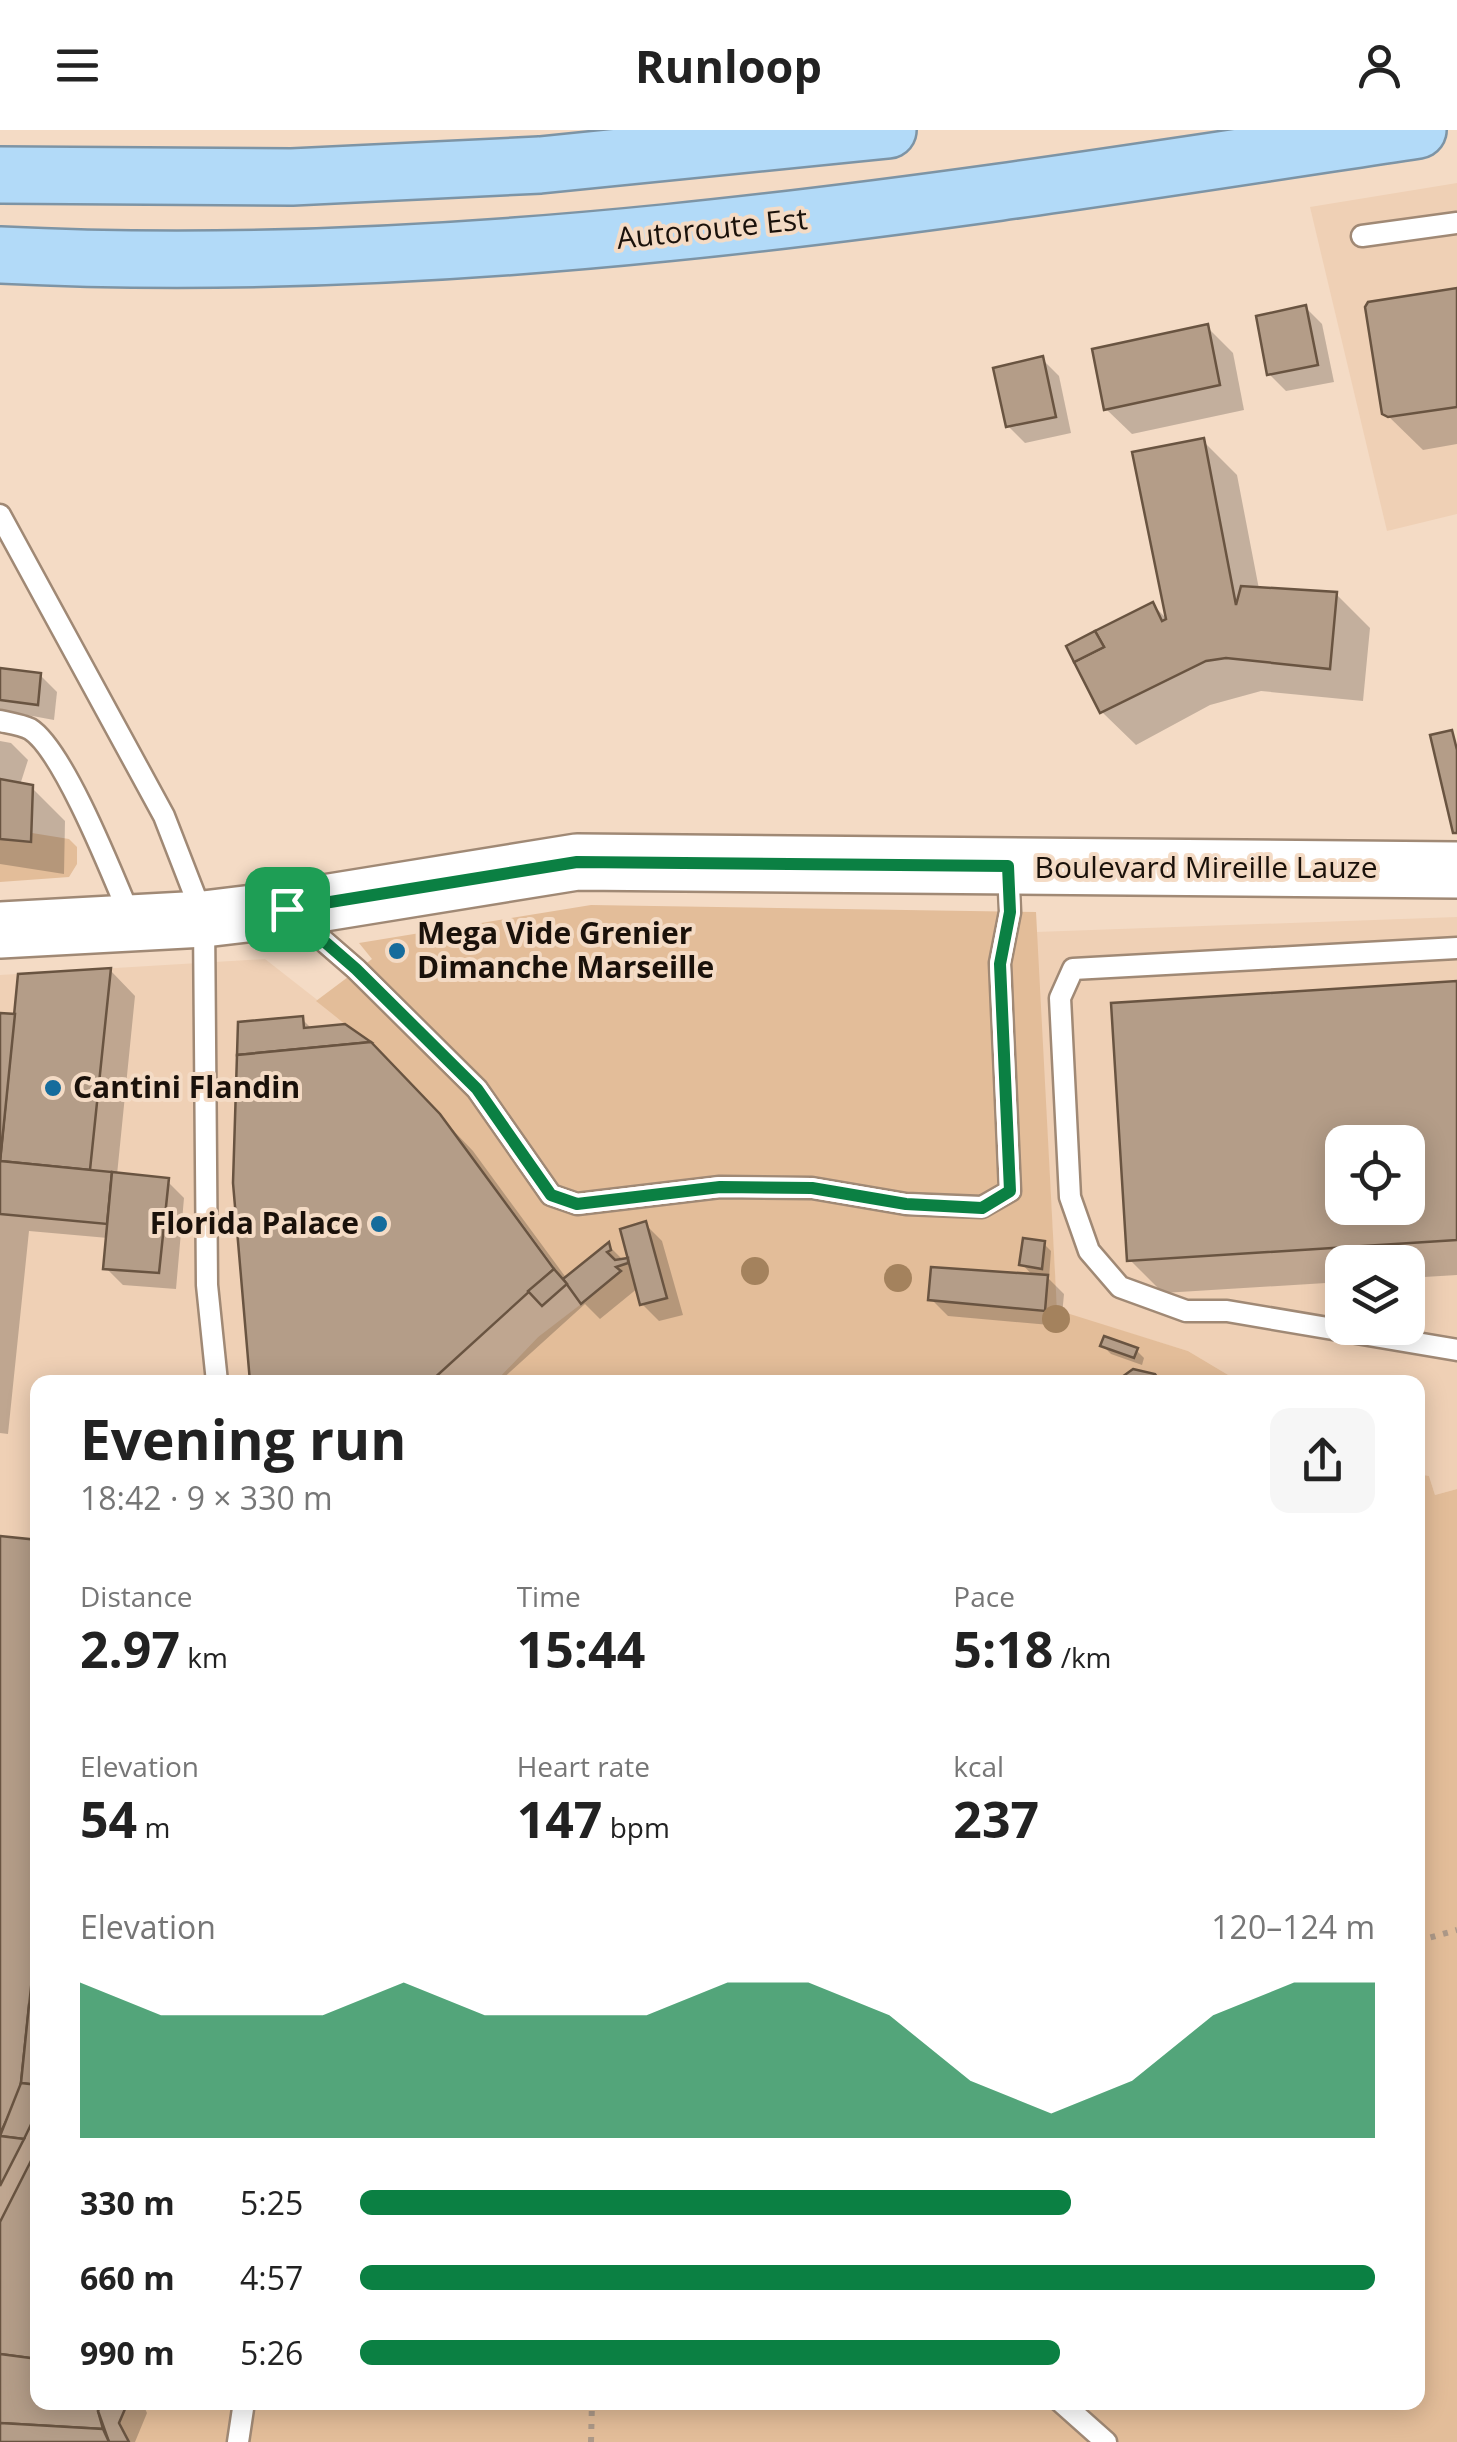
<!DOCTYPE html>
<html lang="en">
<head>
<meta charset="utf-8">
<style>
  :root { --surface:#fff; --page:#f6f6f6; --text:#222; --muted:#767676; --accent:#0b8043 }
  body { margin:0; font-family:"Open Sans",sans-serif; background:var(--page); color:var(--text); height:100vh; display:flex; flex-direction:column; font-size:38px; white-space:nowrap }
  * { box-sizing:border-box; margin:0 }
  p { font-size:32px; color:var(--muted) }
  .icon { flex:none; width:55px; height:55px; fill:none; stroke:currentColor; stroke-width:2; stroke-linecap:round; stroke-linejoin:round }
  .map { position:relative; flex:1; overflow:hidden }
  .sheet { position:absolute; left:30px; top:1245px; width:1395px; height:1035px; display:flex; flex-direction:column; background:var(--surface); border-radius:20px; box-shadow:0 5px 25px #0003 }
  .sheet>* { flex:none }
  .controls { position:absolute; left:1325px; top:995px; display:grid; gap:20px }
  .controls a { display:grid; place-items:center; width:100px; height:100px; border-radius:20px; background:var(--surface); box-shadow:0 5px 25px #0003; font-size:50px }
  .pin { position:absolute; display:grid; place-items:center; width:85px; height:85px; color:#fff; margin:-42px; border-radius:20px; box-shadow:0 5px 15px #0006 }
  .round { display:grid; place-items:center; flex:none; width:105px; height:105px; border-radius:20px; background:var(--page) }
  .overview { display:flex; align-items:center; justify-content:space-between; height:170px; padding:0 50px }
  h1 { font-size:55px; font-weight:700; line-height:75px }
  .stats { display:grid; grid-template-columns:repeat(3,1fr); gap:15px; height:170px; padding:10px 50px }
  .stats div { display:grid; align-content:center }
  .stats b { font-size:50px; font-weight:700 }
  .stats small { font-size:28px; font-weight:400 }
  .stats p { font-size:28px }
  .chart { height:280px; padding:20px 50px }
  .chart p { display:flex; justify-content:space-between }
  .chart svg { width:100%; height:180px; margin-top:10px; fill:var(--accent); opacity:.7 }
  ul { padding:0 50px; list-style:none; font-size:32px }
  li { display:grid; grid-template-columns:160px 120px 1fr; align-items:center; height:75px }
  li i { height:25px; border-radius:12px; background:var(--accent) }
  header { display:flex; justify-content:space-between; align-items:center; height:130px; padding:0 50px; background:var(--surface); font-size:45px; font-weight:700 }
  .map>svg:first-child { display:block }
</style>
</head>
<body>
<header><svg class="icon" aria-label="menu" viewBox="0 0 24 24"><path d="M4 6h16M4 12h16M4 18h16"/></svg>Runloop<svg class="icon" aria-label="person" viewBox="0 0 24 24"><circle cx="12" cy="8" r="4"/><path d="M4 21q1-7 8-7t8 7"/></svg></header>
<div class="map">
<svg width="1457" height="2312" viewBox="0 0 1457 2312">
  <rect width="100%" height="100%" fill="#f4dbc5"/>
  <g fill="#efd0b5" fill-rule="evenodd">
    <polygon points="1457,53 1457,384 1387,401 1310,77"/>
    <path d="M1457 787V1359L1435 1365 1429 1346 1418 1344V1252H1240L1188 1221 1057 1181 1036 802ZM1342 1012H1408V1078H1342ZM1342 1132H1408V1198H1342Z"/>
    <polygon points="265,829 371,912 406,947 440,984 581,1174 538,1207 495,1252 38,1252 38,2272 103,2273 103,2299 0,2312 0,845"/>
  </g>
  <g fill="#e3bd99">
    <polygon points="32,703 69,709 77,717 77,734 69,747 0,752 0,709 31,712"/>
    <path d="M591 775 1036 782 1057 1180 1188 1221 1240 1252H495L538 1207 581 1174C501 1064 425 954 316 871L372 829 359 813Z"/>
    <polygon points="1418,1344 1429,1346 1435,1365 1457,1359 1457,2312 109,2312 98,2282 103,2272 1418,2272"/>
  </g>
  <g fill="#0003" fill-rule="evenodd">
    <polygon points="1457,160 1457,314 1423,320 1384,282"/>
    <polygon points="1305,177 1322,194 1334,252 1286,261 1269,244"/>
    <polygon points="1207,197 1233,223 1244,280 1132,304 1106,279"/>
    <polygon points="1042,229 1059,246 1071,303 1025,313 1008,296"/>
    <polygon points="1203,311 1237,345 1259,459 1336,464 1370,498 1363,571 1261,561 1210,575 1136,615 1102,582 1153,475 1168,490"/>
    <polygon points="0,538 40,545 57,562 54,590 0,580"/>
    <polygon points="0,611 11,613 28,630 20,655 31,657 65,691 64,744 0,734"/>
    <polygon points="110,840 135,866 117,1045 167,1051 184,1068 176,1159 123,1155 106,1138 108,1108 29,1101 8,1304 0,1303 0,885 17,887"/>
    <path d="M1457 854V1145L1408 1148V1132H1342V1152L1163 1163 1130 1130ZM1342 1012H1408V1078H1342Z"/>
    <polygon points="302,889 312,899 404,949 473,1021 567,1149 609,1116 624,1131 631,1130 645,1094 662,1111 683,1185 659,1191 642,1174 638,1158 600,1189 585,1174 499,1252 252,1252 240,1137 244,1137"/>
    <polygon points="1043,1113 1051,1121 1049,1149 1064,1164 1061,1196 948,1186 931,1169 1034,1147 1022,1134"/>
    <polygon points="1103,1216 1136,1220 1144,1228 1142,1235 1111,1224"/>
    <polygon points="0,1409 26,1887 31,1888 38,1823 38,2272 142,2272 147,2283 135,2312 0,2312"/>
  </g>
  <g fill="#b49d88" stroke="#695441" stroke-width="2.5" fill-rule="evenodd">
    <polygon points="1457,158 1457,277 1388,287 1382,284 1365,177 1368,172"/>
    <polygon points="1306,175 1318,235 1267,245 1256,186"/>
    <polygon points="1208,194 1220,255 1104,280 1092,219"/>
    <polygon points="1043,226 1056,287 1006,297 993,238"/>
    <polygon points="1204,308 1236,475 1241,456 1337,462 1330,539 1226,528 1206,531 1100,583 1074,532 1104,517 1095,501 1153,472 1162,491 1166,489 1132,322"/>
    <polygon points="1095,501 1104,517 1074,532 1066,516"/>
    <polygon points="0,538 41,543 38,575 0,570"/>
    <polygon points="1452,600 1457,620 1457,703 1453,703 1430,605"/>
    <polygon points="0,649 33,655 31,712 0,709"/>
    <polygon points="111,838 90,1040 0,1031 18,844"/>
    <path d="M1457 851V1110L1127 1131 1111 873ZM1342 1012H1408V1078H1342Z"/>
    <polygon points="0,883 15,884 0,1032"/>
    <polygon points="303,886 304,898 345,894 371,912 237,925 238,892"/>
    <polygon points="371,912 440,984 554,1139 430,1252 250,1252 233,1053 237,925"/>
    <polygon points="0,1031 112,1042 107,1094 0,1084"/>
    <polygon points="112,1042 169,1048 159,1143 103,1139"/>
    <polygon points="646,1091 667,1168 640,1175 620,1099"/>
    <polygon points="1023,1108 1045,1111 1042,1139 1019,1135"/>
    <polygon points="609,1112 611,1120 607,1122 615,1130 628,1128 628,1133 616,1137 621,1141 581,1174 563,1149"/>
    <polygon points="931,1137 1048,1145 1045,1181 928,1170"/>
    <polygon points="554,1139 567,1154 542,1176 528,1161"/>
    <polygon points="1104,1206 1138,1218 1134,1228 1100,1216"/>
    <polygon points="1133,1239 1155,1244 1161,1252 1115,1252"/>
    <polygon points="0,1406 38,1410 38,1791 20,1962 0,2004"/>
    <polygon points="29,1875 38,1876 38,1955 21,1953"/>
    <polygon points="21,1953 38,1955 38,1980 24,2009 0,2006"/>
    <polygon points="0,2006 24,2009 0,2056"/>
    <polygon points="38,2017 38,2229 0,2224 0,2092"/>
    <polygon points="0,2224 38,2229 38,2272 103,2272 98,2281 103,2299 0,2293"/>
    <polygon points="103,2272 128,2272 119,2293 129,2312 109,2312 98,2281"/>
    <polygon points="0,2293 103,2299 109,2312 0,2312"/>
  </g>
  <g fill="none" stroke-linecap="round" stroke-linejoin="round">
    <g stroke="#a08975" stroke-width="25">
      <g id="lane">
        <polyline points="1362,106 1457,93"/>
        <polyline points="0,385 164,686 204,789 207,1155 217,1252"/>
        <path d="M0 591C9 593 22 595 30 599 64 620 115 751 132 791"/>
        <polyline points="296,787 356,839 477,959 551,1065 577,1074 720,1057 812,1058 906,1074 982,1077 1010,1061 1000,833 1010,782 1008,737"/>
        <polyline points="1457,818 1073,839 1060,868 1070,1067 1089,1121 1120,1157 1186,1181 1227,1181 1457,1220"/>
        <polyline points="1061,2272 1106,2312"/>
        <polyline points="238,2312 244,2272"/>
      </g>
    </g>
    <g stroke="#a08975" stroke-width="60">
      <polyline id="secondary" points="0,800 204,789 287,779 577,732 1457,740"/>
    </g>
    <g stroke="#7d94a5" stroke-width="60">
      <g id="highway">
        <polyline points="0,45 292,47 540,35 888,0"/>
        <path d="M0 125C477 149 948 71 1418 0"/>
      </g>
    </g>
    <g stroke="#ad9988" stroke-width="6" stroke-dasharray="5 8" stroke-linecap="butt">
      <polyline points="1418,1811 1457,1800"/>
      <polyline points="591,2312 592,2272"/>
    </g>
    <use href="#lane" stroke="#fff" stroke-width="20"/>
    <use href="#secondary" stroke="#fff" stroke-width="55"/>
    <use href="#highway" stroke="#b2daf8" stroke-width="55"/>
  </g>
  <g fill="#a4825d">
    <circle cx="755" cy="1141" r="14"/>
    <circle cx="898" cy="1148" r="14"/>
    <circle cx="1056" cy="1189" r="14"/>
  </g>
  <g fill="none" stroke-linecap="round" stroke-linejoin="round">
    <g stroke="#fff" stroke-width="20">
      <polygon id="route" points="577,732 1008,736 1010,782 1000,834 1010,1061 982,1078 906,1074 812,1058 720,1057 577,1074 551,1065 477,959 356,839 287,779"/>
    </g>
    <use href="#route" stroke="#0b8043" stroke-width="12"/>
  </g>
  <g fill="#156c9c" stroke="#f4dbc5" stroke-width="4">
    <circle cx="397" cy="821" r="10"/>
    <circle cx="53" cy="958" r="10"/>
    <circle cx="379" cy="1094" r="10"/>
  </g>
  <g text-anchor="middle" stroke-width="8" stroke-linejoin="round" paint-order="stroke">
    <g font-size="30" fill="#1a110a" stroke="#f4dbc5">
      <text transform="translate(712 99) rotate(-6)" y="10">Autoroute Est</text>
      <text x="1206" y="748">Boulevard Mireille Lauze</text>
    </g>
    <g font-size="30" font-weight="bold" fill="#1a110a" stroke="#f4dbc5" text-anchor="start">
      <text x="417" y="814">Mega Vide Grenier<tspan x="417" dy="34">Dimanche Marseille</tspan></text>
      <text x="73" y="968">Cantini Flandin</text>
      <text x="359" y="1104" text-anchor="end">Florida Palace</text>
    </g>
  </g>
</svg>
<div class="controls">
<a><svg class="icon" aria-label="locate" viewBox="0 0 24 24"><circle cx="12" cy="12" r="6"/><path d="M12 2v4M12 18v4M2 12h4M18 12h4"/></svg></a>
<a><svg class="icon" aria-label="layers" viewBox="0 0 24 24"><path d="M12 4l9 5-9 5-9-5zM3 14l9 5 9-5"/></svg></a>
</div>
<div class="pin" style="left:287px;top:779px;background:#1e9e55"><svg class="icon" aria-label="arrive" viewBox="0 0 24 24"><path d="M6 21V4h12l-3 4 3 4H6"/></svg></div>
<section class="sheet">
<div class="overview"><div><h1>Evening run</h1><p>18:42 · 9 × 330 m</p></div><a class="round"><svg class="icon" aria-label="share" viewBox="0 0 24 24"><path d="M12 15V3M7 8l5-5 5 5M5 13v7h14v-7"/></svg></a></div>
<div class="stats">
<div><p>Distance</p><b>2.97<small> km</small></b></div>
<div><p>Time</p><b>15:44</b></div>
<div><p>Pace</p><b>5:18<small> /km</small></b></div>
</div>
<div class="stats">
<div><p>Elevation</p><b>54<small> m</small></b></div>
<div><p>Heart rate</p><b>147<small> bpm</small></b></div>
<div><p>kcal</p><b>237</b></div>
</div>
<div class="chart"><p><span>Elevation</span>120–124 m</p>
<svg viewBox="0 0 160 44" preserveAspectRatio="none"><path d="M0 44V6L10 14L20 14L30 14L40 6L50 14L60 14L70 14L80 6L90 6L100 14L110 30L120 38L130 30L140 14L150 6L160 6V44z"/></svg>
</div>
<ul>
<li><b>330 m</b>5:25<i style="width:70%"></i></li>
<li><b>660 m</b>4:57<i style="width:100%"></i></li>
<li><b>990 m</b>5:26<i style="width:69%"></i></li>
</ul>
</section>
</div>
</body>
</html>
